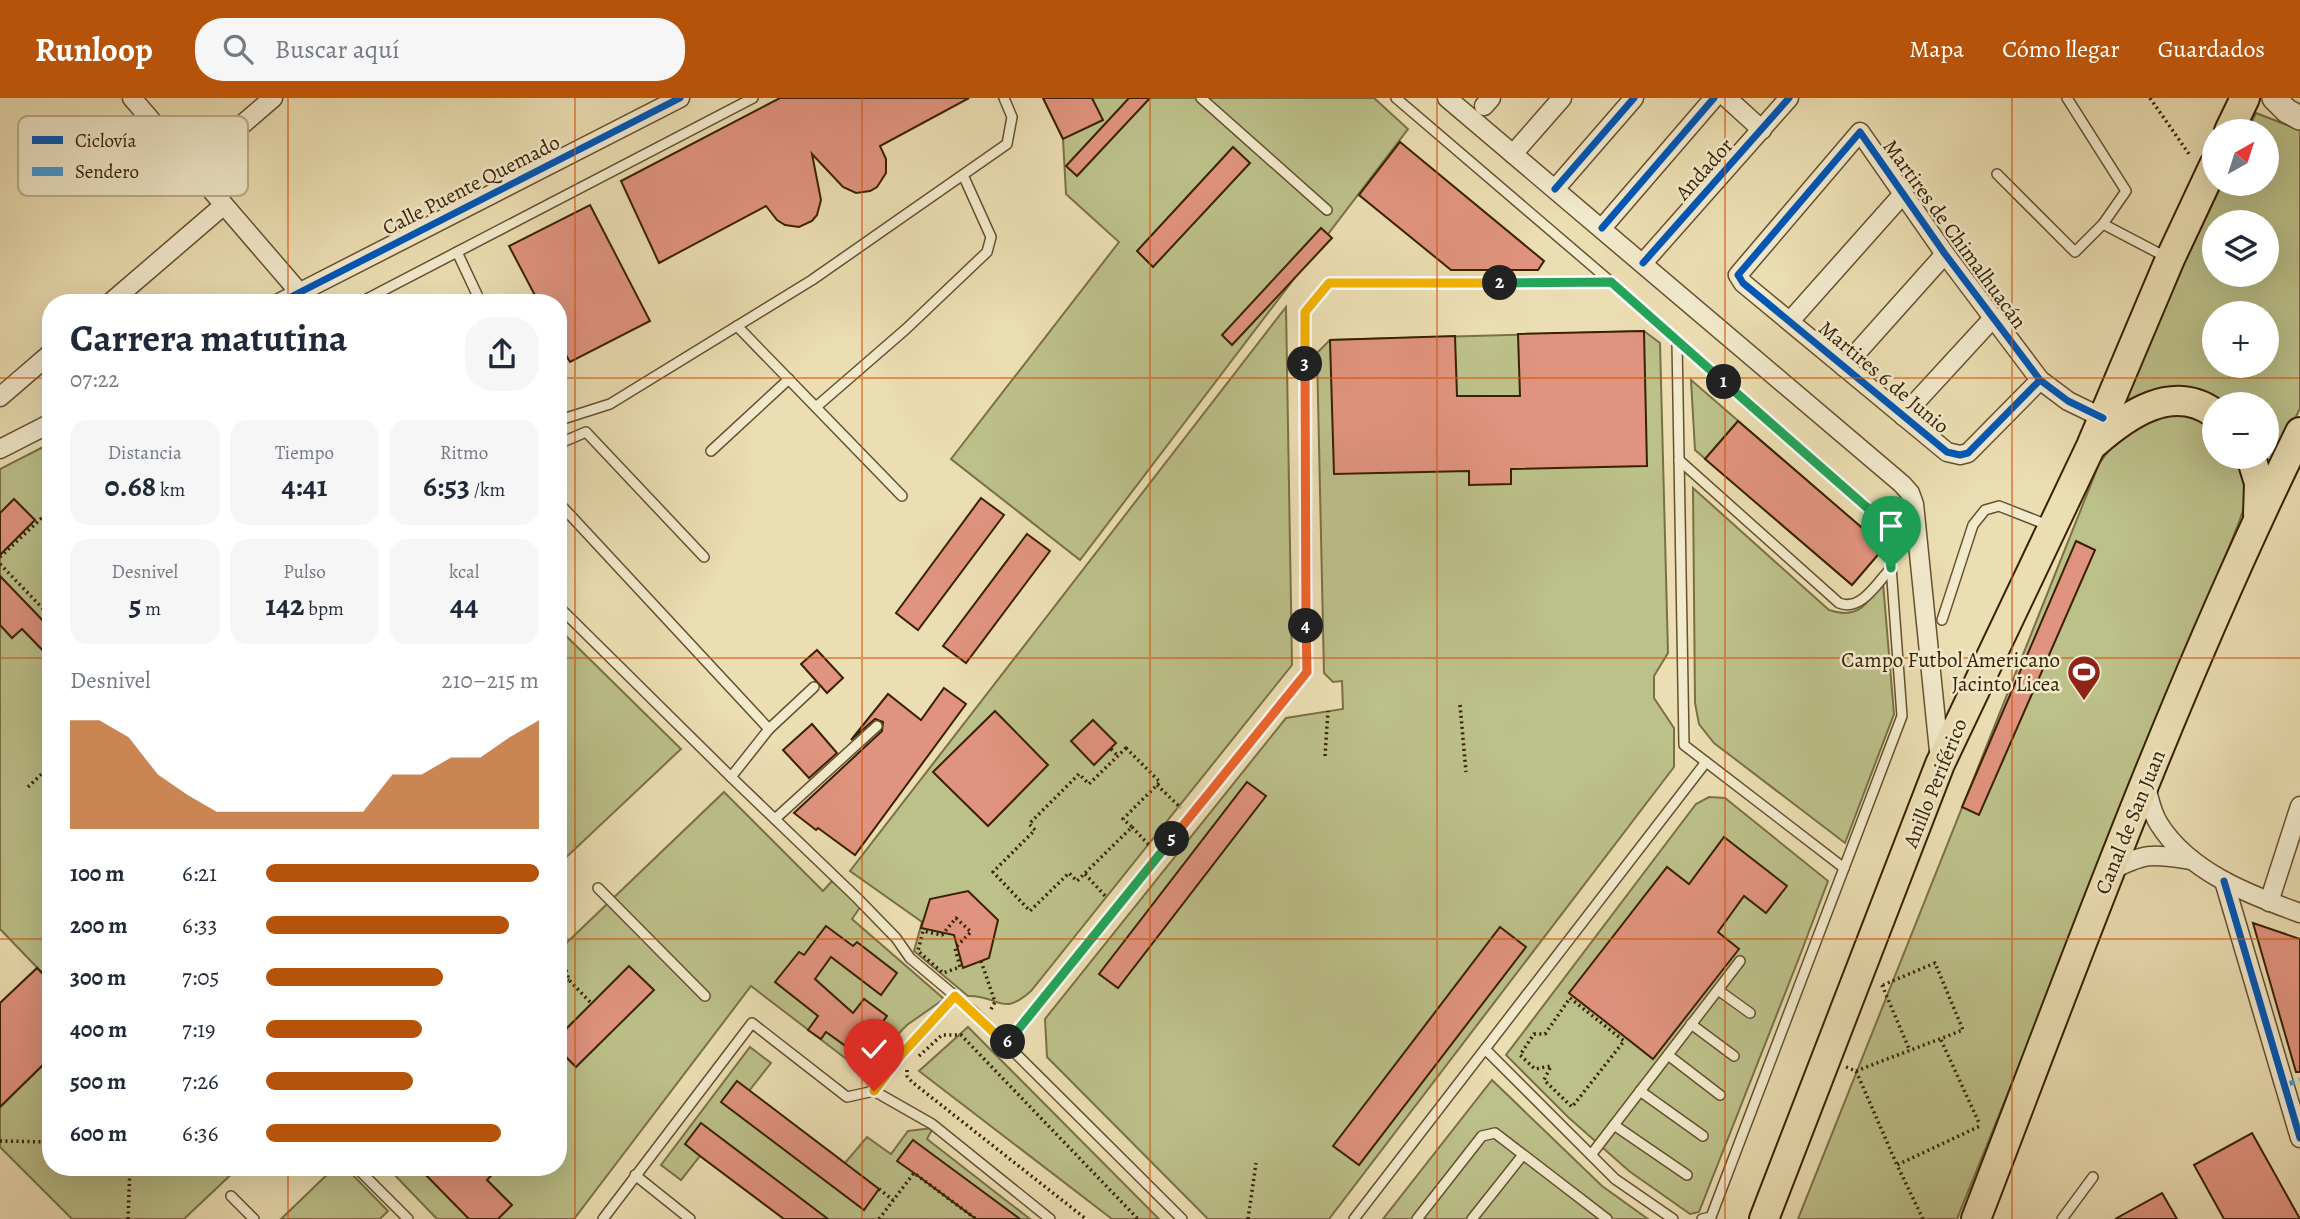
<!DOCTYPE html>
<html lang="es">
<head>
<meta charset="utf-8">
<style>
  :root { --surface:#fff; --page:#f6f6f7; --text:#1f2937; --muted:#747a83; --accent:#b45309 }
  body { margin:0; font-family:Alegreya,serif; background:var(--page); color:var(--text); height:100vh; display:flex; flex-direction:column; font-size:26px; white-space:nowrap }
  * { box-sizing:border-box; margin:0 }
  p { font-size:23px; color:var(--muted) }
  .icon { flex:none; width:38px; height:38px; fill:none; stroke:currentColor; stroke-width:2; stroke-linecap:round; stroke-linejoin:round }
  .map { position:relative; flex:1; overflow:hidden }
  .sheet { position:absolute; left:42px; top:196px; width:525px; height:882px; display:flex; flex-direction:column; background:var(--surface); border-radius:28px; box-shadow:0 7px 28px #0002 }
  .sheet>* { flex:none }
  .needle { width:46px; rotate:39deg }
  .tools { position:absolute; left:2202px; top:21px; display:grid; gap:14px }
  .tools a { display:grid; place-items:center; width:77px; height:77px; border-radius:50%; background:var(--surface); box-shadow:0 7px 28px #0002; font-size:35px }
  .pin { position:absolute; display:grid; place-items:center; width:60px; height:60px; color:#fff; margin:-72px -30px; border-radius:50% 50% 50% 0; rotate:-45deg; box-shadow:0 0 7px #0007 }
  .pin .icon { rotate:45deg }
  .km { position:absolute; width:35px; height:35px; margin:-18px; border-radius:50%; background:#222; color:#fff; font-size:19px; line-height:35px; text-align:center }
  .round { display:grid; place-items:center; flex:none; width:74px; height:74px; border-radius:28px; background:var(--page) }
  .head { display:flex; align-items:center; justify-content:space-between; height:119px; padding:0 28px }
  h1 { font-size:38px; font-weight:700; line-height:52px }
  .figures { display:grid; grid-template-columns:repeat(3,1fr); gap:10px; height:119px; padding:7px 28px }
  .figures div { display:grid; align-content:center; border-radius:18px; background:var(--page); text-align:center }
  .figures b { font-size:30px; font-weight:700 }
  .figures small { font-size:19px; font-weight:400 }
  .figures p { font-size:19px }
  .chart { height:196px; padding:14px 28px }
  .chart p { display:flex; justify-content:space-between }
  .chart svg { width:100%; height:126px; margin-top:7px; fill:var(--accent); opacity:.7 }
  ul { padding:0 28px; list-style:none; font-size:23px }
  li { display:grid; grid-template-columns:112px 84px 1fr; align-items:center; height:52px }
  li i { height:18px; border-radius:9px; background:var(--accent) }
  header { display:flex; align-items:center; gap:42px; box-sizing:border-box; height:98px; padding:0 35px; background:var(--accent); color:#fff }
  header strong { font-size:33px }
  nav { display:flex; gap:38px; margin-inline-start:auto; font-size:24px }
  .search { width:490px; height:63px; background:var(--page); display:flex; align-items:center; gap:18px; box-sizing:border-box; padding:0 24px; border-radius:28px; color:var(--muted); font-size:26px }
  .map>svg:first-child { display:block }
</style>
</head>
<body>
<header>
<strong>Runloop</strong>
<div class="search"><svg class="icon" aria-label="search" viewBox="0 0 24 24"><circle cx="10" cy="10" r="6"/><path d="M15 15l6 6"/></svg>Buscar aquí</div>
<nav><a>Mapa</a><a>Cómo llegar</a><a>Guardados</a></nav>
</header>
<div class="map">
<svg width="2300" height="1121" viewBox="0 0 2300 1121">
  <rect width="100%" height="100%" fill="#ebdeb2"/>
  <filter id="stains"><feTurbulence type="fractalNoise" baseFrequency=".00286" numOctaves="4"/><feColorMatrix values="0 0 0 0 .2 0 0 0 0 .09 0 0 0 0 .02 0 0 0 .5 -.17"/></filter>
  <radialGradient id="worn" r=".72"><stop offset=".6" stop-color="#630" stop-opacity="0"/><stop offset="1" stop-color="#630" stop-opacity=".3"/></radialGradient>
  <g fill="#bcc089" stroke="#7a7046" stroke-width="2" fill-rule="evenodd">
    <polygon points="1043,0 1374,0 1408,31 1080,462 951,361 1119,144 1066,96 1063,41"/>
    <path d="M2256 15 2300 32V310L2269 377 2264 359H2266V306H2224L2155 296 2117 305 2222 86H2266V33H2247ZM2214 124H2266V177H2214ZM2214 215H2266V268H2214Z"/>
    <path d="M1286 209 1292 567 1031 893C1001 920 999 897 968 898L914 853 922 824 850 773Z"/>
    <polygon points="1644,233 1660,245 1668,555 1654,578 1654,600 1674,630 1674,669 1329,1121 1208,1121 1047,959 1045,921 1286,620 1343,611 1342,583 1333,584 1324,575 1317,255 1330,242"/>
    <polygon points="1691,282 1884,449 1852,487 1695,352"/>
    <polygon points="2169,316 2203,320 2214,329 2214,359 2240,359 2249,395 2238,427 1957,1121 1798,1121 2099,366 2118,340 2141,323"/>
    <polygon points="51,345 51,884 0,831 0,371"/>
    <path d="M1693 390 1829 512C1859 522 1866 506 1883 485L1894 616 1845 745 1714 645 1699 626 1695 605Z"/>
    <polygon points="558,530 681,651 558,767"/>
    <polygon points="724,694 823,793 832,783 861,808 852,821 944,901 907,927 862,973 751,888 574,1121 437,1121 387,1069 558,1069 558,853"/>
    <polygon points="1709,699 1725,700 1828,783 1799,860 1699,1114 1690,1116 1629,1073 1568,1019 1506,957 1696,706"/>
    <polygon points="968,929 1159,1121 1112,1121 919,973"/>
    <polygon points="750,949 771,965 749,993 845,1065 867,1039 891,1056 908,1033 933,1030 927,1041 1030,1121 784,1121 700,1058 681,1082 661,1067"/>
    <polygon points="51,959 51,1069 239,1069 184,1121 72,1121 0,1049 0,1009"/>
    <polygon points="1492,982 1602,1088 1648,1121 1383,1121"/>
    <polygon points="335,1069 345,1069 388,1113 380,1121 281,1121"/>
  </g>
  <g fill="#e0937e" stroke="#392102" stroke-width="2">
    <polygon points="780,0 969,0 880,48 886,61 886,75 877,89 870,93 856,95 843,89 812,56 821,102 817,117 812,123 799,129 785,127 777,122 766,108 659,165 621,83"/>
    <polygon points="1043,0 1092,0 1103,22 1063,41"/>
    <polygon points="1129,0 1150,0 1077,78 1066,68"/>
    <polygon points="1400,44 1544,163 1538,172 1451,172 1359,97"/>
    <polygon points="1233,49 1250,65 1153,169 1137,153"/>
    <polygon points="590,107 650,223 570,264 558,243 558,205 539,205 509,148"/>
    <polygon points="1321,130 1332,140 1232,247 1222,237"/>
    <polygon points="1644,233 1647,368 1511,371 1511,386 1469,387 1469,373 1334,376 1330,242 1455,238 1457,298 1520,298 1518,236"/>
    <polygon points="1738,323 1882,447 1883,451 1852,487 1705,361"/>
    <polygon points="981,400 1004,417 918,532 896,515"/>
    <polygon points="14,401 35,422 0,457 0,415"/>
    <polygon points="1027,436 1050,453 966,565 943,548"/>
    <polygon points="2076,443 2095,452 1979,717 1962,709"/>
    <polygon points="0,478 51,531 51,561 22,531 12,540 0,527"/>
    <polygon points="817,552 843,580 827,595 801,566"/>
    <polygon points="944,590 966,606 855,757 818,730 816,732 794,715 882,633 883,624 875,621 851,642 888,596 921,622"/>
    <polygon points="995,613 1048,667 988,728 933,674"/>
    <polygon points="1093,622 1116,645 1094,667 1071,643"/>
    <polygon points="812,626 837,655 809,680 783,652"/>
    <polygon points="1247,684 1266,698 1118,890 1099,876"/>
    <polygon points="1724,739 1787,788 1766,815 1744,798 1718,834 1739,851 1653,961 1569,895 1667,769 1689,786"/>
    <polygon points="968,793 998,822 989,860 963,870 954,837 921,830 930,801"/>
    <polygon points="2253,825 2300,841 2300,974 2296,974"/>
    <polygon points="826,828 853,848 857,844 897,875 881,897 831,859 815,881 853,915 864,901 887,918 858,957 826,934 821,941 808,932 818,918 775,884 799,854 804,857"/>
    <polygon points="1500,829 1526,849 1359,1067 1333,1048"/>
    <polygon points="629,868 654,892 576,969 558,951 558,939"/>
    <polygon points="37,870 51,884 51,959 0,1009 0,905"/>
    <polygon points="737,983 879,1091 864,1112 721,1004"/>
    <polygon points="701,1025 828,1121 784,1121 700,1058 685,1046"/>
    <polygon points="2252,1035 2300,1121 2224,1121 2194,1067"/>
    <polygon points="913,1042 1020,1121 976,1121 914,1075 897,1063"/>
    <polygon points="418,1069 499,1069 487,1082 512,1107 498,1121 469,1121"/>
    <polygon points="2162,1095 2177,1121 2115,1121"/>
  </g>
  <g fill="none" stroke-linecap="round" stroke-linejoin="round">
    <g stroke="#66502e" stroke-width="12">
      <g id="service">
        <polyline points="1201,0 1327,112"/>
        <polyline points="1396,0 1611,184 1888,427 1902,618 1711,1119 1702,1121"/>
        <polyline points="1997,76 2075,154 2103,126 2126,93 2067,0"/>
        <polyline points="2103,126 2166,159"/>
        <polyline points="457,154 481,205"/>
        <polyline points="359,205 753,0"/>
        <polyline points="737,228 902,398"/>
        <polyline points="1677,243 1684,647 1844,770"/>
        <polyline points="816,309 906,231 987,154 991,139 963,77"/>
        <polyline points="558,321 563,321 610,306 812,182 1007,46 1012,19 1004,0"/>
        <polyline points="558,346 586,334 704,459"/>
        <polyline points="711,353 789,281"/>
        <path d="M1679 362 1839 505C1861 514 1877 485 1891 470"/>
        <polyline points="558,404 769,631"/>
        <polyline points="558,508 731,679 857,800 896,840 910,860 973,913 1182,1121"/>
        <polyline points="1942,522 1973,427 1985,412 1999,408 2050,428"/>
        <polyline points="731,679 769,631 814,589"/>
        <polyline points="775,721 877,628"/>
        <polyline points="598,790 705,898"/>
        <polyline points="1718,892 1750,915"/>
        <polyline points="1691,926 1734,958"/>
        <polyline points="1006,946 1307,574 1305,213 1329,185 1611,184"/>
        <polyline points="1485,951 1615,1081 1673,1121"/>
        <polyline points="1668,957 1720,997"/>
        <polyline points="874,993 901,956 955,898"/>
        <polyline points="1640,993 1703,1038"/>
        <polyline points="1614,1027 1687,1077"/>
        <polyline points="1591,1057 1740,863"/>
        <polyline points="356,1069 408,1121"/>
        <polyline points="635,1077 690,1121"/>
        <polyline points="231,1098 254,1121"/>
        <polyline points="603,1121 752,925 847,999 874,993 932,1026 1050,1121"/>
        <polyline points="1354,1121 1706,664"/>
        <polyline points="1417,1121 1482,1038 1495,1035 1607,1121"/>
        <polyline points="1472,1121 1522,1058"/>
        <polyline points="2062,1121 2093,1079"/>
      </g>
    </g>
    <g stroke="#66502e" stroke-width="21">
      <g id="minor">
        <polyline points="132,0 299,194"/>
        <polyline points="1447,0 1902,386 1910,395 1914,406 1940,663"/>
        <polyline points="1727,0 1762,32"/>
        <polyline points="1484,8 1491,0"/>
        <polyline points="1513,56 1562,0"/>
        <polyline points="192,70 273,0"/>
        <polyline points="1555,91 1634,0"/>
        <polyline points="1602,130 1714,0"/>
        <polyline points="1643,165 1789,0"/>
        <polyline points="110,205 224,107"/>
        <polyline points="279,205 680,0"/>
        <polyline points="1790,223 1903,96"/>
        <polyline points="1844,269 1945,156"/>
        <polyline points="2040,282 1968,355 1960,357 1947,354 1743,185 1738,177 1860,34 1945,156 2040,282 2068,303 2103,320"/>
        <polyline points="0,299 51,255"/>
        <polyline points="1903,318 1994,219"/>
        <polyline points="0,351 51,325"/>
        <path d="M2145 685C2149 699 2151 714 2159 726 2189 774 2250 797 2300 815"/>
        <path d="M2110 773C2146 754 2152 756 2192 762"/>
        <polyline points="2224,783 2300,1040"/>
        <polyline points="2269,804 2300,708"/>
      </g>
    </g>
    <g stroke="#66502e" stroke-width="26">
      <polyline id="tertiary" points="2274,0 2287,13 2300,20"/>
    </g>
    <g stroke="#392102" stroke-width="32">
      <g id="primary">
        <polyline points="2229,33 2245,0"/>
        <path d="M2095 345C2127 317 2172 285 2214 315"/>
        <polyline points="2251,359 2259,385 2258,416"/>
        <polyline points="1764,1121 1940,666 2091,348 2170,161 2214,67"/>
        <path d="M1976 1121C2078 856 2175 589 2300 334"/>
      </g>
    </g>
    <g stroke="#392102" stroke-width="3.5" stroke-dasharray="2 3.5" stroke-linecap="butt">
      <polyline points="2150,0 2189,56"/>
      <polyline points="0,459 46,416"/>
      <polyline points="0,466 51,519"/>
      <polyline points="1460,607 1466,674"/>
      <polygon points="1126,650 1160,684 1123,721 1132,729 1077,783 1069,775 1030,813 993,774 1035,732 1029,726 1079,676 1089,686"/>
      <polyline points="1111,651 1118,658"/>
      <polyline points="1325,658 1328,613"/>
      <polyline points="1157,687 1181,710"/>
      <polyline points="28,689 51,667"/>
      <polyline points="1132,729 1150,748"/>
      <polyline points="1085,776 1107,800"/>
      <polygon points="956,820 971,834 955,850 960,869 943,875 918,853 923,833 942,837"/>
      <polyline points="558,846 569,882 591,905"/>
      <polyline points="981,863 995,904 990,913"/>
      <polyline points="558,877 569,882"/>
      <polyline points="1882,887 1910,953"/>
      <polygon points="1570,900 1624,943 1572,1009 1544,982 1551,968 1535,971 1520,957 1534,936 1545,936"/>
      <polyline points="1941,942 1980,1027"/>
      <polyline points="919,958 942,937 961,937 1138,1121"/>
      <polyline points="1846,969 1856,973 1897,1067"/>
      <polyline points="907,972 907,978 912,984 1086,1121"/>
      <polyline points="1856,973 1963,932 1935,865 1883,887"/>
      <polyline points="0,1043 51,1044"/>
      <polyline points="879,1091 893,1102"/>
      <polyline points="128,1121 130,1069"/>
      <polyline points="879,1121 914,1075 976,1121"/>
      <polyline points="1248,1121 1256,1065"/>
      <polyline points="1923,1121 1897,1067 1980,1028"/>
    </g>
    <use href="#service" stroke="#f2eacd" stroke-width="9"/>
    <use href="#minor" stroke="#f2eacd" stroke-width="18"/>
    <use href="#tertiary" stroke="#f2eacd" stroke-width="23"/>
    <use href="#primary" stroke="#ebdeb2" stroke-width="28"/>
    <polyline stroke="#3e9bdd" stroke-width="5" stroke-dasharray="10 5" stroke-linecap="butt" points="2285,987 2300,982"/>
    <g stroke="#f2eacd" stroke-width="11">
      <g id="cycleway">
        <polyline points="1555,91 1634,0"/>
        <polyline points="1602,130 1714,0"/>
        <polyline points="1643,165 1789,0"/>
        <polyline points="279,205 680,0"/>
        <polyline points="2040,282 1968,355 1960,357 1947,354 1743,185 1738,177 1860,34 1945,156 2040,282 2068,303 2103,320"/>
        <polyline points="2224,783 2300,1040"/>
      </g>
    </g>
    <use href="#cycleway" stroke="#0057b8" stroke-width="7"/>
  </g>
  <g fill="none" stroke-linecap="round" stroke-linejoin="round">
    <g stroke="#fff" stroke-width="14">
      <polyline id="split-1" points="1724,284 1888,428 1891,470"/>
    </g>
    <g stroke="#fff" stroke-width="14">
      <polyline id="split-2" points="1500,185 1611,184 1724,284"/>
    </g>
    <g stroke="#fff" stroke-width="14">
      <polyline id="split-3" points="1305,266 1305,214 1329,185 1500,185"/>
    </g>
    <g stroke="#fff" stroke-width="14">
      <polyline id="split-4" points="1305,266 1306,528"/>
    </g>
    <g stroke="#fff" stroke-width="14">
      <polyline id="split-5" points="1172,741 1307,574 1306,528"/>
    </g>
    <g stroke="#fff" stroke-width="14">
      <polyline id="split-6" points="1008,944 1172,741"/>
    </g>
    <g stroke="#fff" stroke-width="14">
      <polyline id="split-7" points="874,993 901,957 955,898 1006,946 1008,944"/>
    </g>
    <use href="#split-1" stroke="#22a559" stroke-width="9"/>
    <use href="#split-2" stroke="#22a559" stroke-width="9"/>
    <use href="#split-3" stroke="#f5b400" stroke-width="9"/>
    <use href="#split-4" stroke="#f0652b" stroke-width="9"/>
    <use href="#split-5" stroke="#f0652b" stroke-width="9"/>
    <use href="#split-6" stroke="#22a559" stroke-width="9"/>
    <use href="#split-7" stroke="#f5b400" stroke-width="9"/>
  </g>
  <path fill="none" stroke="#d6530b" stroke-width="2" stroke-opacity="0.55" d="M288 0V205M575 0V1121M862 0V1121M1150 0V1121M1437 0V1121M1725 0V1121M2012 0V1121M0 280H51M558 280H2300M0 560H51M558 560H2300M0 841H51M558 841H2300M288 1069V1121"/>
  <defs>
    <g id="stadium-pin" transform="scale(1.75)"><path d="M0 17L-7.5 6A9.5 9.5 0 1 1 7.5 6Z" fill="#8f2418" stroke="#f2eacd"/><path d="M0-5a6.5 5 0 1 0 0 10a6.5 5 0 1 0 0-10ZM-3.5-1.8h7v3.6h-7Z" fill="#fff"/></g>
  </defs>
  <g fill-rule="evenodd">
    <use href="#stadium-pin" x="2084" y="574"/>
  </g>
  <g text-anchor="middle" stroke-width="5" stroke-linejoin="round" paint-order="stroke">
    <g font-size="21" fill="#392102" stroke="#f2eacd">
      <text transform="translate(1704 71) rotate(-48)" y="7">Andador</text>
      <text transform="translate(471 87) rotate(-27)" y="7">Calle Puente Quemado</text>
      <text transform="translate(1955 136) rotate(54)" y="7">Martires de Chimalhuacán</text>
      <text transform="translate(1884 279) rotate(40)" y="7">Martires 6 de Junio</text>
      <text transform="translate(1935 685) rotate(-68)" y="7">Anillo Periférico</text>
      <text transform="translate(2130 724) rotate(-68)" y="7">Canal de San Juan</text>
    </g>
    <g font-size="21" fill="#392102" stroke="#f2eacd" text-anchor="end">
      <text x="2060" y="569">Campo Futbol Americano<tspan x="2060" dy="24">Jacinto Licea</tspan></text>
    </g>
  </g>
  <rect x="18" y="18" width="230" height="80" rx="10" fill="#f2eacd" stroke="#baae90" stroke-width="2"/>
  <rect x="32" y="38" width="31" height="8" fill="#0057b8"/>
  <rect x="32" y="69" width="31" height="9" fill="#3e9bdd"/>
  <g font-size="19" fill="#392102">
    <text x="75" y="49">Ciclovía</text>
    <text x="75" y="80">Sendero</text>
  </g>
  <rect width="100%" height="100%" filter="url(#stains)"/>
  <rect width="100%" height="100%" fill="url(#worn)"/>
</svg>
<div class="tools">
<a><svg class="needle" viewBox="-14 -14 28 28"><path d="M0-13l5 13h-10z" fill="#e53935"/><path d="M0 13l5-13h-10z" fill="#747a83"/></svg></a>
<a><svg class="icon" aria-label="layers" viewBox="0 0 24 24"><path d="M12 4l9 5-9 5-9-5zM3 14l9 5 9-5"/></svg></a>
<a>+</a>
<a>−</a>
</div>
<div class="pin" style="left:1891px;top:470px;background:#1e9e55"><svg class="icon" aria-label="arrive" viewBox="0 0 24 24"><path d="M6 21V4h12l-3 4 3 4H6"/></svg></div>
<div class="pin" style="left:874px;top:993px;background:#d93025"><svg class="icon" aria-label="check" viewBox="0 0 24 24"><path d="M5 12l5 5 9-10"/></svg></div>
<b class="km" style="left:1724px;top:284px">1</b>
<b class="km" style="left:1500px;top:185px">2</b>
<b class="km" style="left:1305px;top:266px">3</b>
<b class="km" style="left:1306px;top:528px">4</b>
<b class="km" style="left:1172px;top:741px">5</b>
<b class="km" style="left:1008px;top:944px">6</b>
<section class="sheet">
<div class="head"><div><h1>Carrera matutina</h1><p>07:22</p></div><a class="round"><svg class="icon" aria-label="share" viewBox="0 0 24 24"><path d="M12 15V3M7 8l5-5 5 5M5 13v7h14v-7"/></svg></a></div>
<div class="figures">
<div><p>Distancia</p><b>0.68<small> km</small></b></div>
<div><p>Tiempo</p><b>4:41</b></div>
<div><p>Ritmo</p><b>6:53<small> /km</small></b></div>
</div>
<div class="figures">
<div><p>Desnivel</p><b>5<small> m</small></b></div>
<div><p>Pulso</p><b>142<small> bpm</small></b></div>
<div><p>kcal</p><b>44</b></div>
</div>
<div class="chart"><p><span>Desnivel</span>210–215 m</p>
<svg viewBox="0 0 160 44" preserveAspectRatio="none"><path d="M0 44V6L10 6L20 12L30 25L40 32L50 38L60 38L70 38L80 38L90 38L100 38L110 25L120 25L130 19L140 19L150 12L160 6V44z"/></svg>
</div>
<ul>
<li><b>100 m</b>6:21<i style="width:100%"></i></li>
<li><b>200 m</b>6:33<i style="width:89%"></i></li>
<li><b>300 m</b>7:05<i style="width:65%"></i></li>
<li><b>400 m</b>7:19<i style="width:57%"></i></li>
<li><b>500 m</b>7:26<i style="width:54%"></i></li>
<li><b>600 m</b>6:36<i style="width:86%"></i></li>
</ul>
</section>
</div>
</body>
</html>
